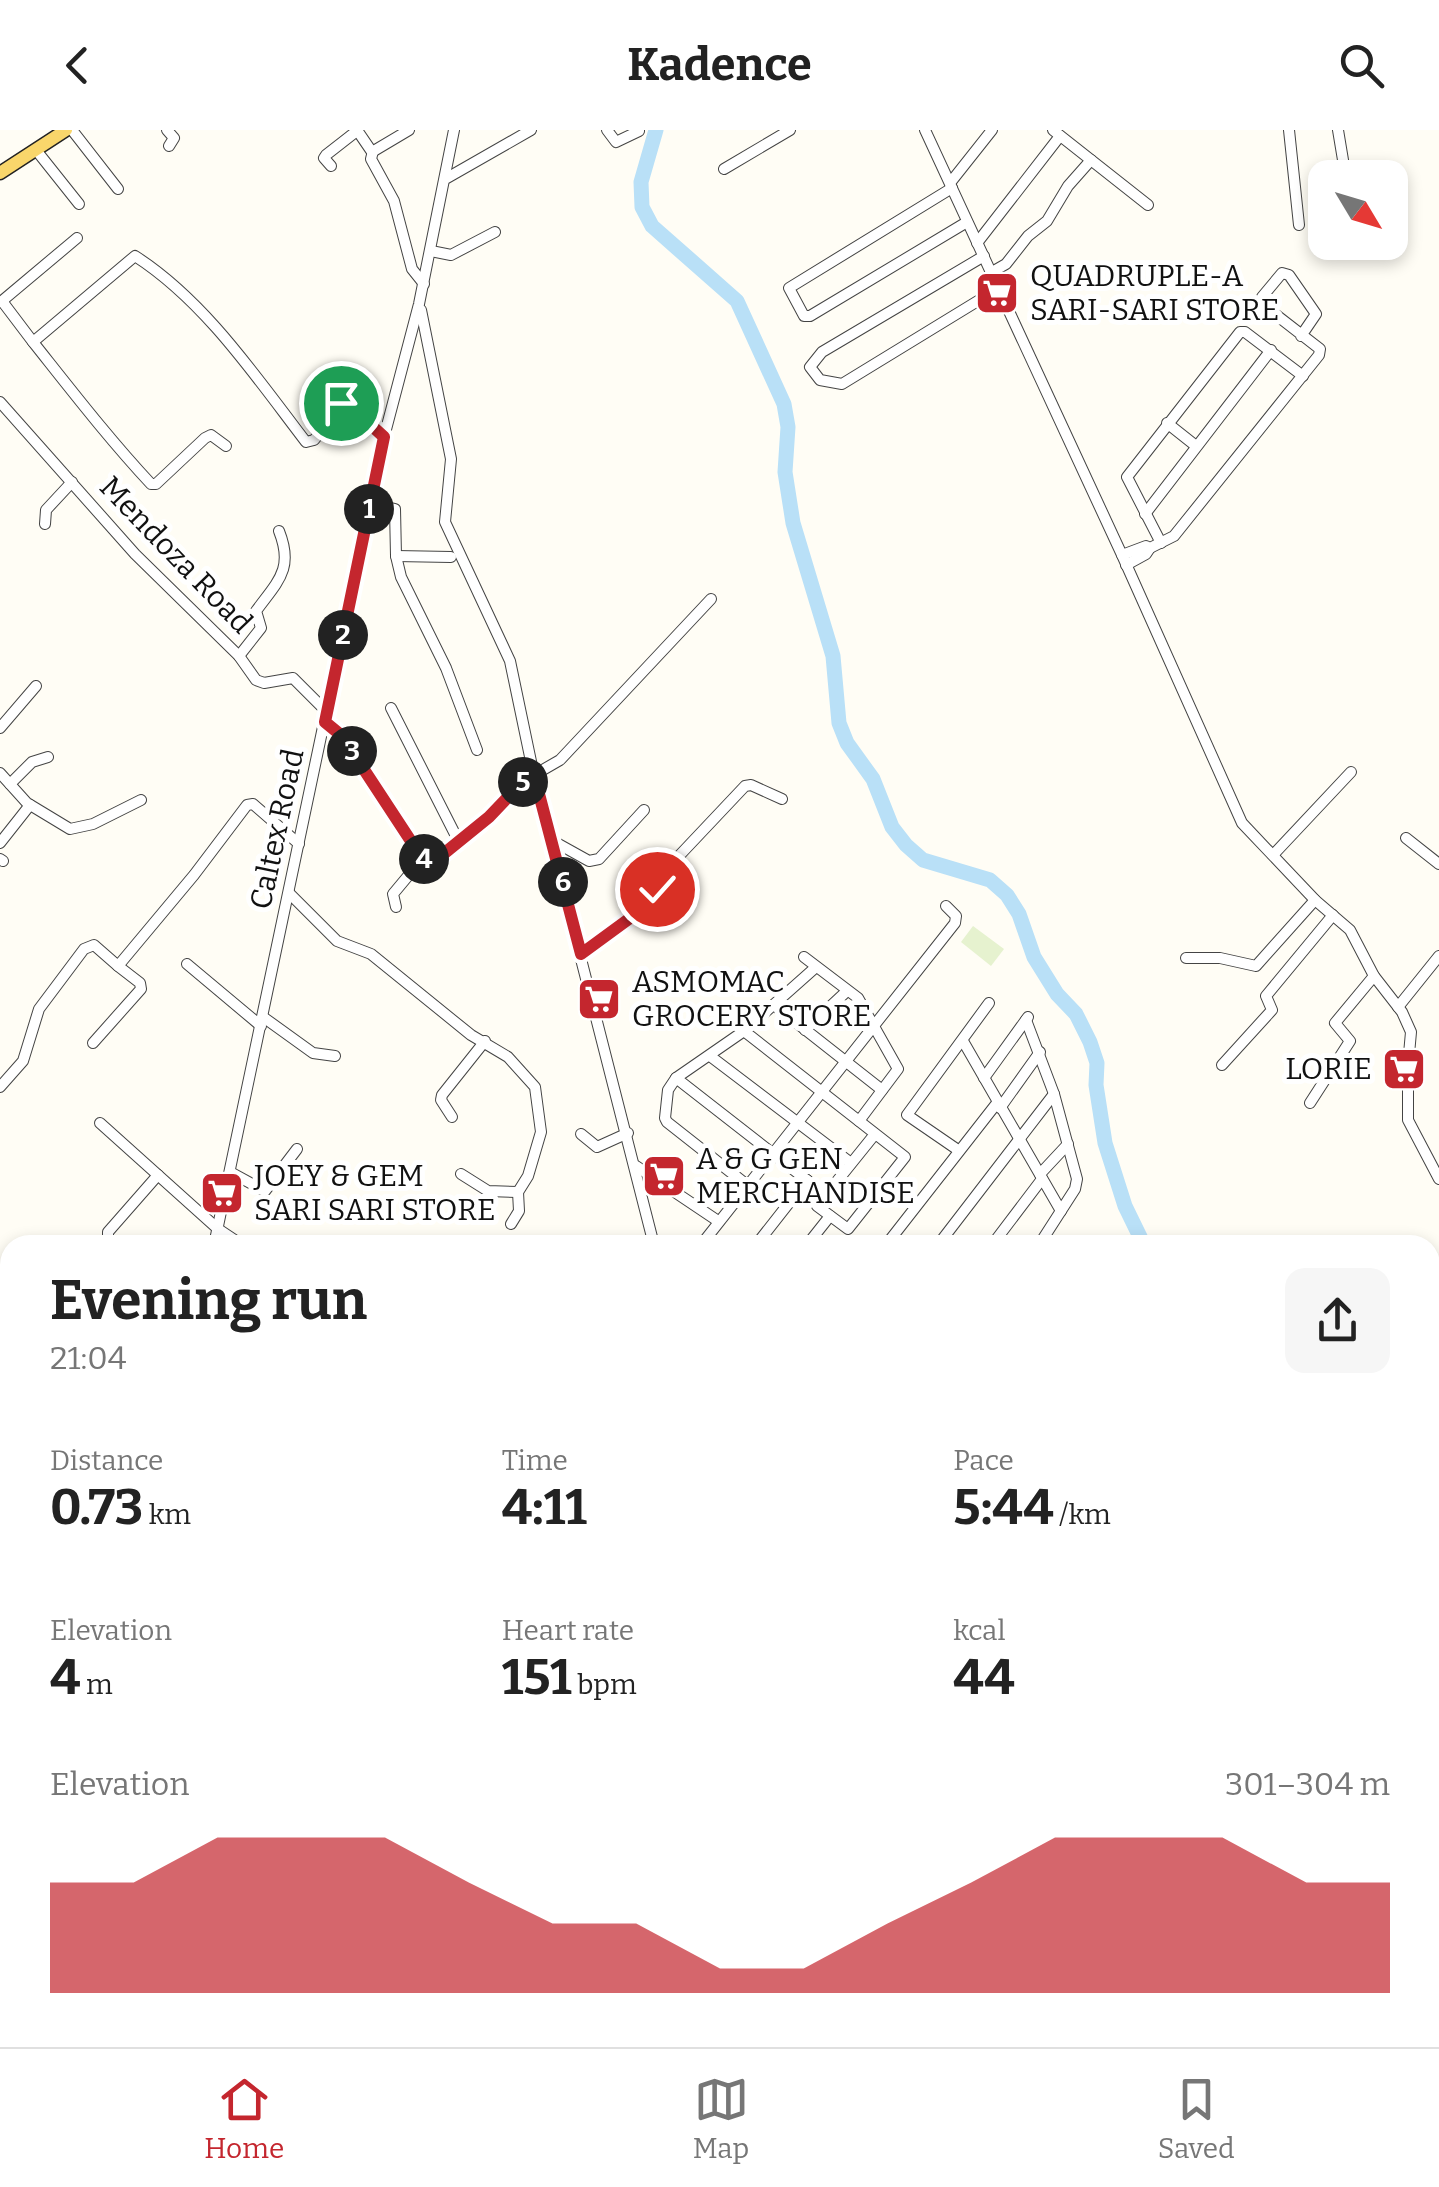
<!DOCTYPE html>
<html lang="en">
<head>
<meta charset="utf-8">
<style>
  :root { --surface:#fff; --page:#f6f6f6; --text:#222; --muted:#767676; --line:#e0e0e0; --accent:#c4262e }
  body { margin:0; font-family:Bitter,serif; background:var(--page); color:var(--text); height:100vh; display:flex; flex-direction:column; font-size:38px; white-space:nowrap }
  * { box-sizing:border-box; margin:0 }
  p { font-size:32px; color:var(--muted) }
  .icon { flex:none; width:55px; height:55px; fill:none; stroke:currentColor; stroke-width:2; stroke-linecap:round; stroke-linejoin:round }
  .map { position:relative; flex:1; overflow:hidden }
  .drawer { position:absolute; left:0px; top:1105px; width:1440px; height:812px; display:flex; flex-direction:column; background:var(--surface); border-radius:30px 30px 0 0; box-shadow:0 5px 15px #0003 }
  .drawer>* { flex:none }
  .needle { width:65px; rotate:128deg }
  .controls { position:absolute; left:1308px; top:30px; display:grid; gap:20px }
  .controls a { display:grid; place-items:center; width:100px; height:100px; border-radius:20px; background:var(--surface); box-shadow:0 5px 15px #0003; font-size:50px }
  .pin { position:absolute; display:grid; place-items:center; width:85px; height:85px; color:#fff; margin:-42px; border:5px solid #fff; border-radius:50%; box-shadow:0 2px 10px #0007 }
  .km { position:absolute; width:50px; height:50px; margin:-25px; border-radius:50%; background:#222; color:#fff; font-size:28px; line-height:50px; text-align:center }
  .round { display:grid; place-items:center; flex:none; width:105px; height:105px; border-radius:20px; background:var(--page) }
  .overview { display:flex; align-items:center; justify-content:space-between; height:170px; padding:0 50px }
  h1 { font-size:55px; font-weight:700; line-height:75px }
  .figures { display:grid; grid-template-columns:repeat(3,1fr); gap:15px; height:170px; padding:10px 50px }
  .figures div { display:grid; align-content:center }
  .figures b { font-size:50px; font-weight:700 }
  .figures small { font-size:28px; font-weight:400 }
  .figures p { font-size:28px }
  .chart { height:280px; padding:20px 50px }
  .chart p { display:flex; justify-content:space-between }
  .chart svg { width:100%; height:180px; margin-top:10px; fill:var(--accent); opacity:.7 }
  header { display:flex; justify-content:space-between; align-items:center; height:130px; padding:0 50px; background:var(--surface); font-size:45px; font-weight:700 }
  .menu { display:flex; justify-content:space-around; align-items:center; height:140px; border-top:2px solid var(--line); background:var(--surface); font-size:28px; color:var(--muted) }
  .menu a { display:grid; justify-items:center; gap:5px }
  .menu .current { color:var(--accent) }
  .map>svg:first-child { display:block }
</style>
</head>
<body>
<header><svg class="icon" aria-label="back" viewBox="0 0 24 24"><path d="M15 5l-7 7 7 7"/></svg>Kadence<svg class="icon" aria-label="search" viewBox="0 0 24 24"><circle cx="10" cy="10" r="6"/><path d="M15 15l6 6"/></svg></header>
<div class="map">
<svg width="1439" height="1917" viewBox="0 0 1439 1917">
  <rect width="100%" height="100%" fill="#fffdf5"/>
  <polygon fill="#e6f2cf" points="973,796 1004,819 991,836 961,812"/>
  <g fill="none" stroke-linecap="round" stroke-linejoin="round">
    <polyline stroke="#3f96cf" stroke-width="2.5" points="1053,1917 1066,1913"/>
    <g stroke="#b9e0f7" stroke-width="15">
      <polyline points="656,0 641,52 642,77 652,96 737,171 784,274 788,297 785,342 793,393 833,526 839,593 847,613 873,649 892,697 906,715 923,730 990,750 1007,765 1019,784 1034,827 1057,864 1076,884 1090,912 1097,933 1096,955 1105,1013 1125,1076 1144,1115"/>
      <polyline points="1067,1917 1070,1908"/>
    </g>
    <g stroke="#444" stroke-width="12">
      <g id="minor">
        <polyline points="72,0 118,59"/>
        <polyline points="167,0 174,8 169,16"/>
        <polyline points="357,0 372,22 409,0"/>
        <polyline points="607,0 616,12 639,1"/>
        <polyline points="925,0 1122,425 1242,693 1315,770 1350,800 1374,846 1402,882 1411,902 1408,935 1408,990 1439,1049"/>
        <polyline points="1053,0 1148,75"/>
        <polyline points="1289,0 1299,95"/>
        <polyline points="1338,0 1344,36 1349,48"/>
        <polyline points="36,20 79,74"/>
        <polyline points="373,21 371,29 394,71 412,139 424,154"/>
        <polyline points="331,36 324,28 326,25 358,0"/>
        <polyline points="724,39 790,0"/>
        <polyline points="447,48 531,0"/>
        <polyline points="950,53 992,0"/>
        <polyline points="952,58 789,158 804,186 810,186 967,92"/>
        <path d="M77 108 2 171 33 212 135 126C205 171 256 247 306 312L314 310 345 272 384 307"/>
        <polyline points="977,113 1060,6"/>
        <polyline points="431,121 451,125 495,102"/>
        <polyline points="984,126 822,222 810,237 820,250 842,254 999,158"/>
        <polyline points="992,142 1006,134 1028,106 1047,91 1068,56 1091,30"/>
        <polyline points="421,180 451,329 445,392 510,531 533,641 654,1115"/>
        <path d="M33 212C72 261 109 309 151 354H156L205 308 211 305 226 316"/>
        <polyline points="0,272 135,424 239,526 256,550 264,553 293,548 327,582"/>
        <polyline points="1167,293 1196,316"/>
        <polyline points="370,373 395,379 396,426 401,447 446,538 477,620"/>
        <polyline points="1145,384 1271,220"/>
        <polyline points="45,394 46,380 72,352"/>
        <polyline points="1161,413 1127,347 1240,202 1245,202 1303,246"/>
        <polyline points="1122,425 1146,416 1150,418 1174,406 1319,225 1320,219 1262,174 1262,167 1282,143 1289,145 1316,184 1301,206"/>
        <polyline points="396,426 451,427"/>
        <polyline points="1126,435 1146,424 1150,418"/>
        <path d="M239 526 261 498 256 481C278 451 294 439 279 401"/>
        <polyline points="391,578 459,712"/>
        <polyline points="325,592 342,606 423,728 436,730 489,687 533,641"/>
        <polyline points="0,598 36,556"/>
        <polyline points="0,643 27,673 70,699 93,694 141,670"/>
        <polyline points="534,645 560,630 711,469"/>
        <polyline points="10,654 32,632 48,627"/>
        <polyline points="1406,708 1439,734"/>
        <polyline points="553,711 589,731 599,729 644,680"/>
        <polyline points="0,713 30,675"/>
        <polyline points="1273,725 1351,642"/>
        <polyline points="0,729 3,731"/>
        <polyline points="289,763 337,811 371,824 471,905 508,927 535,957 541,1002 528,1046 518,1062 519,1081 511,1094"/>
        <polyline points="396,777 393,764 423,728"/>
        <polyline points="581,823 651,770 677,728 745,656 751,655 782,669"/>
        <polyline points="804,827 858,868 898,939 859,991"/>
        <polyline points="1186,828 1220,828 1256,836 1315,770"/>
        <polyline points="187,834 261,896"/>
        <polyline points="774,875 882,960"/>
        <polyline points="1398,877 1439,826"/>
        <polyline points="263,887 313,923 335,926"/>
        <polyline points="1026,890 1054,964 1077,1049 1075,1059 1039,1115"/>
        <polyline points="805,900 847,861"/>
        <polyline points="744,901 905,1027 848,1099 817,1076 875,1004"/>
        <polyline points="963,911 1061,1081"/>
        <polyline points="93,913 141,859 140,853 118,836"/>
        <polyline points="710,926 851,1033"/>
        <polyline points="1222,935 1272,880 1266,866 1333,785"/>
        <polyline points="676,948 826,1065"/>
        <polyline points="984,948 1028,887"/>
        <polyline points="0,957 23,931 39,879 84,819 94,815 118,836 194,745 247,675 253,674 299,714"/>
        <polyline points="1310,973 1350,911 1335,893 1374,846"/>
        <polyline points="1000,978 1040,922"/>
        <polyline points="452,987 441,970 442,965 485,911"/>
        <polyline points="100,993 218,1099 242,1115"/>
        <polyline points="581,1004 597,1017 628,1003"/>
        <polyline points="958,1020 907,985 989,873"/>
        <polyline points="636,1036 718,1091"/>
        <polyline points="230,1042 265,1061 297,1019"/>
        <polyline points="461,1044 488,1061 518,1062"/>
        <polyline points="1040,1044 1068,1014"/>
        <polyline points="747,1055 667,992 665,988 668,960 676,948 744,901 816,837"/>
        <polyline points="114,1115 108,1110 108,1102 158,1045"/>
        <polyline points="214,1115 384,307 419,174 454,0"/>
        <polyline points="701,1115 955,793 956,786 946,776"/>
        <polyline points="756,1115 807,1050"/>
        <polyline points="807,1115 830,1086"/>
        <polyline points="886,1115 997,973"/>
        <polyline points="938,1115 1054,964"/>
        <polyline points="992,1115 1042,1049"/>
        <polyline points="0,1154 10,1165"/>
        <polyline points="0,1219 10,1208"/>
        <polyline points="1430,1300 1439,1286"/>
        <polyline points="0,1830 10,1839"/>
        <polyline points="88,1917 90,1908"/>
        <polyline points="195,1917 197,1917"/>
        <polyline points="345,1917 352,1908"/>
        <polyline points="832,1917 839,1908"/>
      </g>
    </g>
    <g stroke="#222" stroke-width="15">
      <polyline id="major" points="0,43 66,0"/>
    </g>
    <use href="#minor" stroke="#fff" stroke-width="10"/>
    <use href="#major" stroke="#f9d66b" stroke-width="12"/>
  </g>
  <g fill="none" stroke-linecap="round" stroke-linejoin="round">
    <g stroke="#fff" stroke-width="20">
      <polyline id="route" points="341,273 348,274 384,307 325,592 342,606 422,728 436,730 489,687 533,641 581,824 637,783 657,759"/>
    </g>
    <use href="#route" stroke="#c4262e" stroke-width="12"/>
  </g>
  <defs>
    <g id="supermarket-square" transform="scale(2.25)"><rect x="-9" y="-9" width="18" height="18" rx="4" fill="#c4262e" stroke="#fff"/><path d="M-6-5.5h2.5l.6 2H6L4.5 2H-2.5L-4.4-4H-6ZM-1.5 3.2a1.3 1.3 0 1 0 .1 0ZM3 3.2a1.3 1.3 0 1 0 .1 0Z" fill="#fff"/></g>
  </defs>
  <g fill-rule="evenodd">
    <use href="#supermarket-square" x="997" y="163"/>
    <use href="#supermarket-square" x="599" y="869"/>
    <use href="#supermarket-square" x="1404" y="939"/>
    <use href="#supermarket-square" x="664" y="1046"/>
    <use href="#supermarket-square" x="222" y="1063"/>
  </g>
  <g text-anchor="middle" stroke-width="10" stroke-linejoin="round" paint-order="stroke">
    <g font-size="30" fill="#111" stroke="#fff" text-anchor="start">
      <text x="1030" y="156">QUADRUPLE-A<tspan x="1030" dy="34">SARI-SARI STORE</tspan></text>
      <text x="632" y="862">ASMOMAC<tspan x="632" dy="34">GROCERY STORE</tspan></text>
      <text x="1372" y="949" text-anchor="end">LORIE</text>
      <text x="696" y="1039">A &amp; G GEN<tspan x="696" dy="34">MERCHANDISE</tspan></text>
      <text x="254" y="1056">JOEY &amp; GEM<tspan x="254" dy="34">SARI SARI STORE</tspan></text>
    </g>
    <g font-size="30" fill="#111" stroke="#fff">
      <text transform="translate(176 425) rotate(46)" y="10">Mendoza Road</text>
      <text transform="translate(277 699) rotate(-78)" y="10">Caltex Road</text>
    </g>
  </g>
</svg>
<div class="controls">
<a><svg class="needle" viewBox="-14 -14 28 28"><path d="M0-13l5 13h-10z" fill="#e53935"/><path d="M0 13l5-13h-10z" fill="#767676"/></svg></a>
</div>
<div class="pin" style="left:341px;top:273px;background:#1e9e55"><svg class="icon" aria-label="arrive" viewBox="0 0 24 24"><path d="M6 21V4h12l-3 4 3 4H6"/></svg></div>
<div class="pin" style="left:657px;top:759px;background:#d93025"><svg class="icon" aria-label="check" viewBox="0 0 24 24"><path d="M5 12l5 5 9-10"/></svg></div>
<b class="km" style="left:369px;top:379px">1</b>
<b class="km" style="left:343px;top:505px">2</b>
<b class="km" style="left:352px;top:621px">3</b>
<b class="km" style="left:424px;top:729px">4</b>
<b class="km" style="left:523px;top:652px">5</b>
<b class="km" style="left:563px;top:752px">6</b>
<section class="drawer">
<div class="overview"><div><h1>Evening run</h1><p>21:04</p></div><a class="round"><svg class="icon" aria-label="share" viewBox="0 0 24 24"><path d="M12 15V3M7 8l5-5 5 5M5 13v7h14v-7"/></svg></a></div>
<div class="figures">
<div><p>Distance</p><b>0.73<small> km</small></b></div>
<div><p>Time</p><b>4:11</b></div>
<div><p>Pace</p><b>5:44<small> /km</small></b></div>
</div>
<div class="figures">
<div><p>Elevation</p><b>4<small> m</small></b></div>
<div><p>Heart rate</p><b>151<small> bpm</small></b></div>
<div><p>kcal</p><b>44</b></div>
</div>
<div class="chart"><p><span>Elevation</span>301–304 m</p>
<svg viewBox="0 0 160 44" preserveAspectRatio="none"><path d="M0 44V17L10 17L20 6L30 6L40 6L50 17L60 27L70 27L80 38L90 38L100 27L110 17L120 6L130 6L140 6L150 17L160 17V44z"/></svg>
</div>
</section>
</div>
<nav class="menu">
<a class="current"><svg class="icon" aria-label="home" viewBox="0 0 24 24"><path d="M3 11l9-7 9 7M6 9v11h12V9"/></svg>Home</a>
<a><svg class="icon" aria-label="map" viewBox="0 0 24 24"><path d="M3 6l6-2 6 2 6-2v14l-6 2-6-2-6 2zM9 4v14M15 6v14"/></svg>Map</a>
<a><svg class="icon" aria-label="saved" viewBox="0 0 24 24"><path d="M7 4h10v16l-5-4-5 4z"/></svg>Saved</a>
</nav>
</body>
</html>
